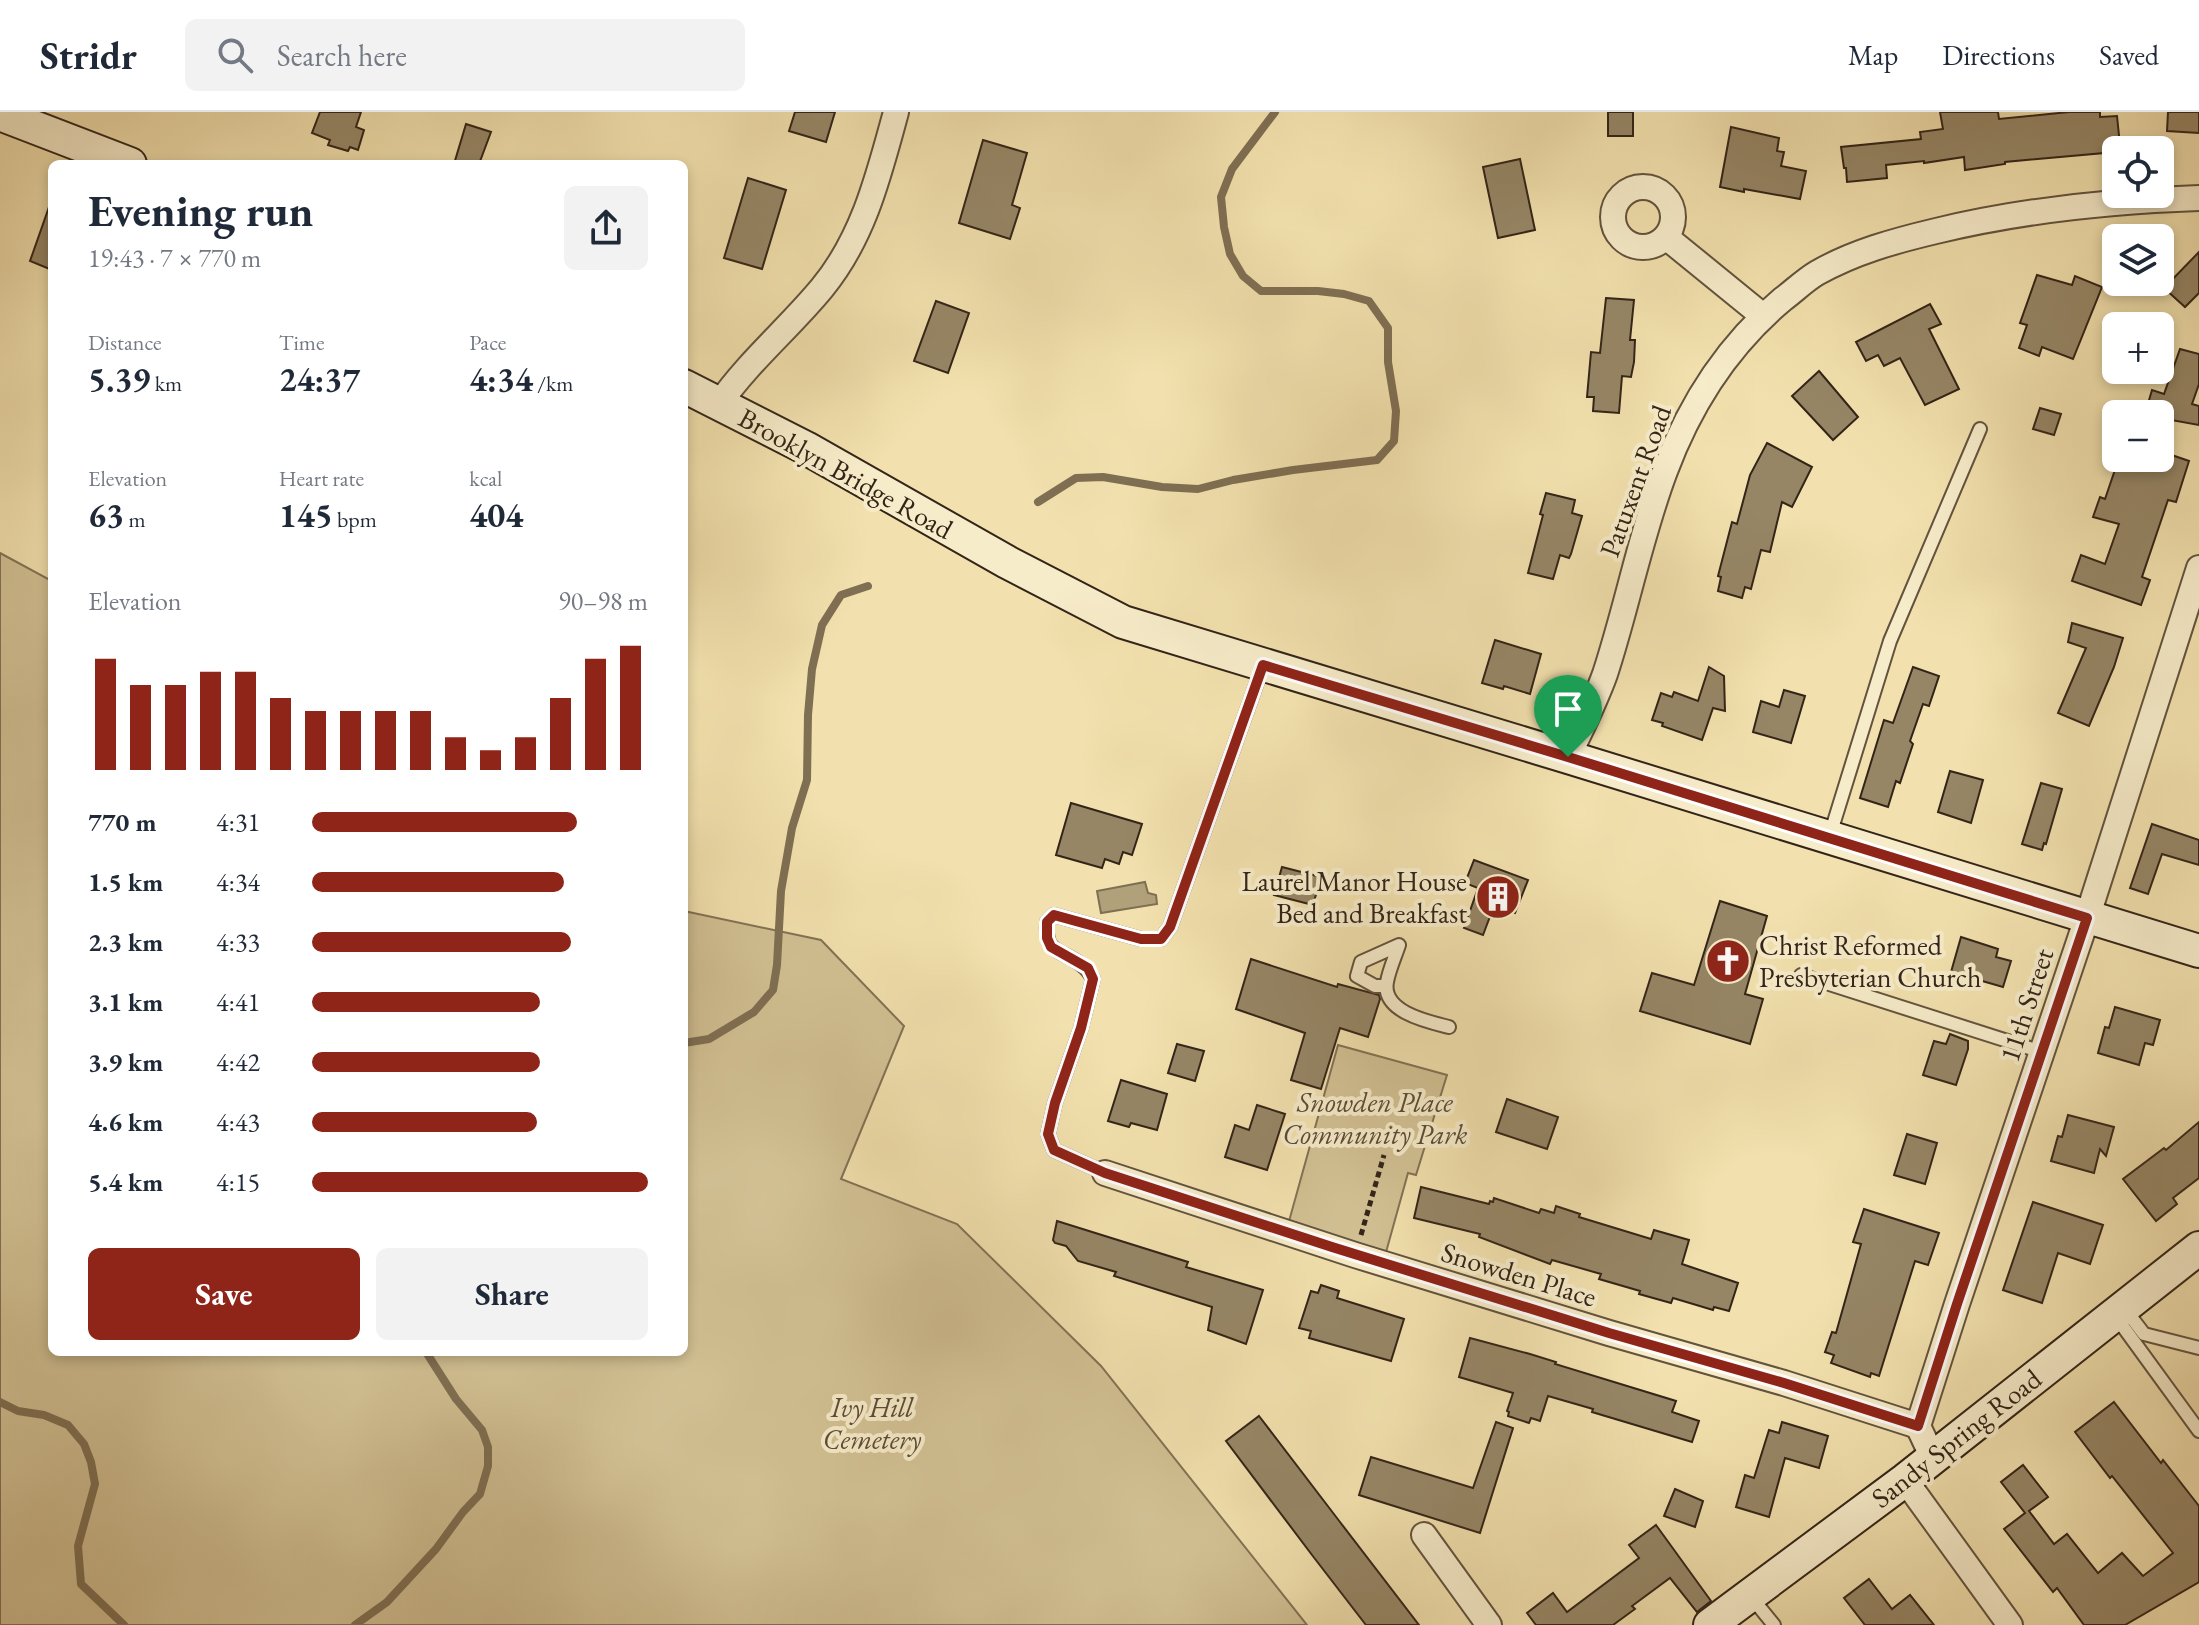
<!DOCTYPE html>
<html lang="en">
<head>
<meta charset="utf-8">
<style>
  :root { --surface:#fff; --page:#f2f2f3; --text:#1f2937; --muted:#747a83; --line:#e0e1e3; --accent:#8f2418 }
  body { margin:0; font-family:"EB Garamond",serif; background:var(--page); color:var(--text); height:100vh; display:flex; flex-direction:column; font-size:30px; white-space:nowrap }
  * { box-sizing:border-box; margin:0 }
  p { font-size:26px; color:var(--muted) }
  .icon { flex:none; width:44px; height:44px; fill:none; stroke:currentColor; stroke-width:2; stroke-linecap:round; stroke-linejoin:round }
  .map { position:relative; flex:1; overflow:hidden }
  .sheet { position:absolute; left:48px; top:48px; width:640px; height:1196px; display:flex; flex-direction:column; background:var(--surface); border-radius:12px; box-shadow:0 4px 12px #0003 }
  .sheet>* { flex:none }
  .fabs { position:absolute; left:2102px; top:24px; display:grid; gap:16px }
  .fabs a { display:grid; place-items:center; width:72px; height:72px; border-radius:12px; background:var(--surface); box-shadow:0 4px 12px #0003; font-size:40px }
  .pin { position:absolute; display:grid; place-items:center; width:68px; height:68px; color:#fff; margin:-82px -34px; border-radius:50% 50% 50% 0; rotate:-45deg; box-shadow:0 0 8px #0007 }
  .pin .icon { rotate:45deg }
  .round { display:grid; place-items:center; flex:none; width:84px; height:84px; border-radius:12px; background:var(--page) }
  .overview { display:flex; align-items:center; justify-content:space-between; height:136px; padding:0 40px }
  h1 { font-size:44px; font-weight:700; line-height:60px }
  .figures { display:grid; grid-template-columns:repeat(3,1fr); gap:12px; height:136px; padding:8px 40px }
  .figures div { display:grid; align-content:center }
  .figures b { font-size:34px; font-weight:700 }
  .figures small { font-size:22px; font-weight:400 }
  .figures p { font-size:22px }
  .chart { height:224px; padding:16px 40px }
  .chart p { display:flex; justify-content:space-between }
  .chart svg { width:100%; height:144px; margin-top:8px; stroke:var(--accent); stroke-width:6 }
  .button { display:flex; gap:16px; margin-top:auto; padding:16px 40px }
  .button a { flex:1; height:92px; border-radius:12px; background:var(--accent); color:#fff; font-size:32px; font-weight:700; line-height:92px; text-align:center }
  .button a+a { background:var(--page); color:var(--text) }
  ul { padding:0 40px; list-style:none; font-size:26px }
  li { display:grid; grid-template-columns:128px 96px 1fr; align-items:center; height:60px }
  li i { height:20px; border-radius:10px; background:var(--accent) }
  header { display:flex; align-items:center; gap:48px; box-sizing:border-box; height:112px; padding:0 40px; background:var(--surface); border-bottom:2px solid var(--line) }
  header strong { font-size:38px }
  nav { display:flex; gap:44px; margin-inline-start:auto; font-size:28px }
  .search { width:560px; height:72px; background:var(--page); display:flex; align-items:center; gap:20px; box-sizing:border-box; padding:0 28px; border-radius:12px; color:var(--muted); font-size:30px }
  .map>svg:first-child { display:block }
</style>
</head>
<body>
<header>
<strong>Stridr</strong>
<div class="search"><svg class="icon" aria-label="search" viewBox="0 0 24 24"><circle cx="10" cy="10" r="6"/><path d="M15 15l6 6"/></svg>Search here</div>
<nav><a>Map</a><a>Directions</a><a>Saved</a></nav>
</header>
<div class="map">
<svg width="2199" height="1513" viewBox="0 0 2199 1513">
  <rect width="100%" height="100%" fill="#f2e1ae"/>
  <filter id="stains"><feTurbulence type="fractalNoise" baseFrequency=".0025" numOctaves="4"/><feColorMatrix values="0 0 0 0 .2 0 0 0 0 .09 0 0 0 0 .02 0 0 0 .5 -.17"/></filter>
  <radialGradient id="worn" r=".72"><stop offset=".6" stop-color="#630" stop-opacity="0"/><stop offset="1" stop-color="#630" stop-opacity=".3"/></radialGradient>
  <g fill="#d2c194" stroke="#827256" stroke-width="2">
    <polygon points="0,441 52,469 52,1240 684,1240 684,799 821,828 904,914 841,1067 957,1112 1101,1254 1307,1513 0,1513"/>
    <polygon points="1338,933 1447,963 1416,1063 1408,1061 1383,1151 1286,1120"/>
  </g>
  <polygon fill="#b1a17b" stroke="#7f6f53" stroke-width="2" points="1145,770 1148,781 1156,783 1157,792 1101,801 1097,779"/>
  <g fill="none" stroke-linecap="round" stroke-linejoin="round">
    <g stroke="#7f6f53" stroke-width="8">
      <polyline points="1038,390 1076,366 1103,365 1162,375 1198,377 1233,368 1293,358 1377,348 1394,329 1396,299 1388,250 1388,216 1369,189 1344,182 1318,179 1261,179 1243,164 1230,142 1224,115 1221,85 1232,57 1275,0"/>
      <polyline points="684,931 709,927 754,900 773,878 777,853 781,779 792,716 807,668 808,603 812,557 822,513 841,483 868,474"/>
      <polyline points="0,1290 18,1299 44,1303 68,1313 84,1332 91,1350 95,1372 78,1434 81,1472 124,1513"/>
      <polyline points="355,1513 387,1490 436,1437 463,1400 480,1382 488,1354 488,1335 482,1318 456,1287 426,1240"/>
    </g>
  </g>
  <g fill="#968666" stroke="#332418" stroke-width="2">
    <polygon points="320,0 361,0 356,15 364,18 358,38 350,35 348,39 328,33 330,28 312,21"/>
    <polygon points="795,0 835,0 826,30 789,19"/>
    <rect x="1608" y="0" width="25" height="24"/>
    <polygon points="1940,0 1998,0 1999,7 2069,0 2100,0 2100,5 2117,4 2120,33 2103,35 2104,41 2005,50 2005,52 1965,58 1964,45 1924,51 1924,49 1886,53 1887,66 1847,70 1846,56 1844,56 1841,35 1921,27 1920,20 1943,17"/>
    <polygon points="2168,0 2199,0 2199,21 2167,19"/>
    <polygon points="466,12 491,20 479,52 454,52"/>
    <polygon points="1731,15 1779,26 1777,39 1784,40 1781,54 1806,59 1800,87 1744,77 1744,80 1720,75"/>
    <polygon points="983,28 1027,41 1012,93 1020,96 1010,127 959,111"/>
    <polygon points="1520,47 1535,118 1498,126 1483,55"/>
    <polygon points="748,66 786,78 762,157 724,146"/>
    <polygon points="49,95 52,96 52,158 30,149"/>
    <polygon points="2199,140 2199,181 2185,195 2164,176"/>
    <polygon points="2037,163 2072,173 2075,164 2102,175 2073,247 2042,235 2039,244 2019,236 2027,213 2020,211"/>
    <polygon points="1606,186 1634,188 1630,228 1635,228 1634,250 1631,265 1622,264 1619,301 1593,299 1594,285 1587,285 1591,240 1600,241"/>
    <polygon points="936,189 969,201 948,261 914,249"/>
    <polygon points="1930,192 1941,212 1929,217 1959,277 1925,293 1900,246 1884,254 1878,243 1866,249 1856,230"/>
    <polygon points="2180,237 2199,242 2199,272 2192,292 2199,294 2199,313 2160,306 2160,302 2145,302 2152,278 2164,282"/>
    <polygon points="1819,259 1858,305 1833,328 1792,284"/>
    <polygon points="2040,296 2061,302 2054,323 2033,317"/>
    <polygon points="1767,331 1812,355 1792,395 1782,390 1770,440 1761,438 1751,477 1745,475 1742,486 1718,479 1721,465 1718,464 1732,410 1737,412 1750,363"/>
    <polygon points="2160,339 2189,349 2176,390 2168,388 2142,465 2150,468 2141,493 2072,469 2081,443 2105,452 2119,412 2093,405 2100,385 2105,387 2119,346 2160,346"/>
    <polygon points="1546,381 1575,388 1572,401 1582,404 1571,442 1569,446 1560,443 1553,467 1528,461 1543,403 1540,402"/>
    <polygon points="2072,511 2123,526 2114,555 2089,614 2058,601 2086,536 2068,530"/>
    <polygon points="1495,528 1541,542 1530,582 1504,574 1503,577 1482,571"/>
    <polygon points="1709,555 1724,564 1725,599 1713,596 1702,628 1662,614 1663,611 1652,608 1661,581 1672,585 1674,580 1698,589"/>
    <polygon points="1913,555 1939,564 1929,594 1923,592 1910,629 1913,632 1900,671 1896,669 1888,695 1860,686 1884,608 1893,611"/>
    <polygon points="1784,578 1805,584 1791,631 1753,620 1761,589 1779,595"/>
    <polygon points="1950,659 1983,668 1971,711 1938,700"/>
    <polygon points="2041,671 2062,677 2046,732 2044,731 2042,738 2022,732"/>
    <polygon points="1071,691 1142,712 1132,743 1123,740 1119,752 1105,747 1102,756 1056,743"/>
    <polygon points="2152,712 2199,728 2199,753 2162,742 2148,782 2130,776"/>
    <polygon points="1474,748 1528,768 1515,801 1494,794 1483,823 1464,816 1478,776 1465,771"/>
    <polygon points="1282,755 1321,765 1313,793 1274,783"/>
    <polygon points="1720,789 1767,804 1745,882 1763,887 1750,932 1640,899 1652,861 1694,873"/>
    <polygon points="1961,825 1998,837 1996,845 2011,849 2003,875 1951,860"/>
    <polygon points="1251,847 1337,875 1338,872 1379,883 1380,887 1368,925 1340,916 1321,977 1291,968 1305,921 1236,897"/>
    <polygon points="2115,895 2160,908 2153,933 2145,931 2139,953 2098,941 2105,915 2109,916"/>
    <polygon points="1950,922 1968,929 1968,937 1956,973 1923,963 1934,929 1946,932"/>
    <polygon points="1177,932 1204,939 1195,969 1168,961"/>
    <polygon points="1121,968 1167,982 1157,1018 1131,1011 1129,1015 1108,1009"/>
    <polygon points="1507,987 1558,1005 1547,1037 1496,1020"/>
    <polygon points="1257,993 1285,1002 1267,1058 1225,1045 1235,1013 1249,1018"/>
    <polygon points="2068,1003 2114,1015 2106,1044 2100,1037 2094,1061 2051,1049 2058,1024 2062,1025"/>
    <polygon points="2199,1010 2199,1066 2173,1086 2177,1092 2156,1109 2123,1067 2164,1036 2166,1038"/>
    <polygon points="1907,1022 1937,1031 1925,1072 1894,1063"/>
    <polygon points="1421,1075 1489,1092 1490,1089 1493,1090 1494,1086 1539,1101 1541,1097 1554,1101 1556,1094 1580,1102 1579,1105 1651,1127 1654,1118 1689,1128 1682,1152 1738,1171 1729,1199 1714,1195 1713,1198 1673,1186 1671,1191 1639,1182 1640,1179 1599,1167 1601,1162 1552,1148 1550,1152 1479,1125 1480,1122 1414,1106"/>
    <polygon points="2033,1090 2103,1113 2090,1152 2058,1141 2042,1191 2003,1178"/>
    <polygon points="1864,1097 1939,1121 1928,1153 1915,1149 1879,1264 1871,1261 1870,1265 1831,1251 1834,1243 1825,1240 1832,1220 1836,1221 1861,1132 1853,1130"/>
    <polygon points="1057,1109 1188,1150 1186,1155 1263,1178 1246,1232 1208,1218 1212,1195 1114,1164 1116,1160 1078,1149 1066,1134 1055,1131 1053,1128"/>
    <polygon points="1321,1173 1339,1179 1337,1186 1404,1207 1391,1249 1309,1226 1311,1219 1299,1216 1311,1179 1318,1181"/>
    <polygon points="1470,1226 1530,1242 1556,1250 1555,1252 1676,1289 1672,1300 1699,1309 1692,1330 1592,1300 1593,1297 1548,1284 1540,1309 1531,1306 1529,1311 1508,1304 1509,1300 1507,1299 1513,1281 1459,1265"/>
    <polygon points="2114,1290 2161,1351 2163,1348 2199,1394 2199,1470 2125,1513 2084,1513 2057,1476 2053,1480 2004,1417 2025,1401 2001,1370 2023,1353 2048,1385 2029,1399 2054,1432 2067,1422 2098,1461 2122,1441 2143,1464 2173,1441 2112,1364 2110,1366 2075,1320"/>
    <polygon points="1259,1304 1340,1410 1419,1513 1366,1513 1312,1443 1226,1329"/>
    <polygon points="1496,1310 1513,1316 1480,1421 1359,1383 1371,1345 1473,1376"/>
    <polygon points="1782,1310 1828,1324 1819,1356 1785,1346 1769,1405 1736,1395 1745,1363 1754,1366 1769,1318 1779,1321"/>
    <polygon points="1675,1377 1703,1389 1695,1415 1664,1404"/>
    <polygon points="1656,1413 1711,1489 1697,1500 1670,1466 1632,1494 1635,1497 1613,1513 1536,1513 1527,1501 1553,1481 1567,1500 1639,1446 1629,1433"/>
    <polygon points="1869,1467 1892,1497 1910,1483 1934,1513 1865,1513 1844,1486"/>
  </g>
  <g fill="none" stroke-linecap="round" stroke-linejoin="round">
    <g stroke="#63533e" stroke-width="16">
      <g id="lane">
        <polyline points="1830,723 1890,529 1980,317"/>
        <polyline points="1801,863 2042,940"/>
        <path d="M1386 874H1375L1357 864 1361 850 1399 833C1395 845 1389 858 1387 870 1381 900 1429 910 1449 915"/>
        <path d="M1105 1061 1054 1038 1048 1022 1055 991 1081 916 1093 867C1083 845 1054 843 1049 830 1046 824 1047 817 1047 810L1054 803 1141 827H1161L1170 815 1262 556"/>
        <polyline points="2125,1197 2144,1222 2199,1236"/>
        <polyline points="2116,1205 2199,1319"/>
        <polyline points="1752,1486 1774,1513"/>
      </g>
    </g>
    <g stroke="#63533e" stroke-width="28">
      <g id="street">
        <circle cx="1643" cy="105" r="30"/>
        <polyline points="1666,125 1763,204"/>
        <path d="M719 292C749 249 789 216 822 176 864 125 879 62 896 0"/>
        <path d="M1568 645C1581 617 1595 590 1605 562 1627 495 1640 425 1665 359 1690 292 1728 233 1783 187 1794 179 1805 168 1817 161 1854 140 1894 129 1936 119 2023 98 2110 89 2199 86"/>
        <polyline points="1105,1061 1355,1143 1609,1221 1784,1271 1918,1314"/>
        <polyline points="1933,1346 1918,1314 1957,1192 2087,806 2199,456"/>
        <polyline points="1905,1368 2010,1513"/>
        <polyline points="1424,1423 1489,1513"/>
      </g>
    </g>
    <g stroke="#332418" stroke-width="36">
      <g id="secondary">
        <polyline points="0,2 130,52"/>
        <polyline points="684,274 806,336 1007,450 1123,510 1568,645 2199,839"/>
        <polyline points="1710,1513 1905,1368 2199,1136"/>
      </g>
    </g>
    <polyline stroke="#332418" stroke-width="5" stroke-dasharray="6 4" stroke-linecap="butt" points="1361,1123 1384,1043"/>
    <use href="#lane" stroke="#f7ecca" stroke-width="12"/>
    <use href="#street" stroke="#f7ecca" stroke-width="24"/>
    <use href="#secondary" stroke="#f7ecca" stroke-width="32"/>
  </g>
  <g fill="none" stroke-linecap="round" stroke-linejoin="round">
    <g stroke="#fff" stroke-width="16">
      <polygon id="route" points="1263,553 1568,645 2087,806 1957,1192 1918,1314 1784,1271 1609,1221 1332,1135 1105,1061 1054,1038 1048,1022 1055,991 1081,916 1093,867 1088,856 1051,835 1047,826 1047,810 1054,803 1141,827 1161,827 1170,815"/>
    </g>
    <use href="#route" stroke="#8f2418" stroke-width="10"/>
  </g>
  <defs>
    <g id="building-disc" transform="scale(2.3)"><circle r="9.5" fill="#8f2418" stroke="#f7ecca"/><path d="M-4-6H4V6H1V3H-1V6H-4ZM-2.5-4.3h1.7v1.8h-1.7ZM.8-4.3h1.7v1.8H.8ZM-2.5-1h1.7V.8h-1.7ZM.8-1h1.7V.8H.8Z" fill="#fff"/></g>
    <g id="church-disc" transform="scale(2.3)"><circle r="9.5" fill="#8f2418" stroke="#f7ecca"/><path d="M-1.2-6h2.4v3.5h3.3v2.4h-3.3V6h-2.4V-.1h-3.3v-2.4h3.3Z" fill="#fff"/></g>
  </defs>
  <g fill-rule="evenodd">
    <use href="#building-disc" x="1498" y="785"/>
    <use href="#church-disc" x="1728" y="849"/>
  </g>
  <g text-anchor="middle" stroke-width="8" stroke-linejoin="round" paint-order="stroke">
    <g font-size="28" fill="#332418" stroke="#f7ecca">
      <text transform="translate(846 361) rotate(29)" y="10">Brooklyn Bridge Road</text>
      <text transform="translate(1635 369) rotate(-70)" y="10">Patuxent Road</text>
      <text transform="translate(2026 893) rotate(-72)" y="10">11th Street</text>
      <text transform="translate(1519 1162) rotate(17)" y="10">Snowden Place</text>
      <text transform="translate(1956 1326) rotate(-38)" y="10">Sandy Spring Road</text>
    </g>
    <g font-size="28" fill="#332418" stroke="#f7ecca" text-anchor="end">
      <text x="1467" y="779">Laurel Manor House<tspan x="1467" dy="32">Bed and Breakfast</tspan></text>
      <text x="1759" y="843" text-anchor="start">Christ Reformed<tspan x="1759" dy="32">Presbyterian Church</tspan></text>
    </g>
    <g font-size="28" font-style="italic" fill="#5b4b37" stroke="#f7ecca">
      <text x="1375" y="1000">Snowden Place<tspan x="1375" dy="32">Community Park</tspan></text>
      <text x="872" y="1305">Ivy Hill<tspan x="872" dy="32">Cemetery</tspan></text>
    </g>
  </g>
  <rect width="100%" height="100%" filter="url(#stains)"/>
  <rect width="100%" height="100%" fill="url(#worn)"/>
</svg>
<div class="fabs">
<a><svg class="icon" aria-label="locate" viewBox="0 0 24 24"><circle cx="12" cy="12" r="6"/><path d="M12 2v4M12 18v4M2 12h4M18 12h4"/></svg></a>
<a><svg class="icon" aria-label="layers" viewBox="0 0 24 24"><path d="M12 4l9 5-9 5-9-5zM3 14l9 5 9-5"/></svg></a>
<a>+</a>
<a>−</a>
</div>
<div class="pin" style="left:1568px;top:645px;background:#1e9e55"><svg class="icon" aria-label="arrive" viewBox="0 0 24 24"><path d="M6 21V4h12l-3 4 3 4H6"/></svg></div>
<section class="sheet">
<div class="overview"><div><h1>Evening run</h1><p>19:43 · 7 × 770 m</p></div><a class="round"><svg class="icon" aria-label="share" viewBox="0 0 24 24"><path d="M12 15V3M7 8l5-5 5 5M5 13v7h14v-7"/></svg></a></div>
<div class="figures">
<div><p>Distance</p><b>5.39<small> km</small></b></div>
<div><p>Time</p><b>24:37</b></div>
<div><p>Pace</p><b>4:34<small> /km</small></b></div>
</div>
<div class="figures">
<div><p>Elevation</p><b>63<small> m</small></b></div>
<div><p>Heart rate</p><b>145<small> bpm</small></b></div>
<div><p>kcal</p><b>404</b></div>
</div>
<div class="chart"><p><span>Elevation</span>90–98 m</p>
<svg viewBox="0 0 160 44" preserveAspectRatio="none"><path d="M5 44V10M15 44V18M25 44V18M35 44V14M45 44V14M55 44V22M65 44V26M75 44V26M85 44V26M95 44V26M105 44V34M115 44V38M125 44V34M135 44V22M145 44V10M155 44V6"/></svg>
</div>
<ul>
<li><b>770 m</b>4:31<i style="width:79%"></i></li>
<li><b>1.5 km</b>4:34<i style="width:75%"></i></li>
<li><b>2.3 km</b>4:33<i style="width:77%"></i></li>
<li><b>3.1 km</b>4:41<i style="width:68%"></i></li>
<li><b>3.9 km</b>4:42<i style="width:68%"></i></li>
<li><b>4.6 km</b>4:43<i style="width:67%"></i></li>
<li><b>5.4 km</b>4:15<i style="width:100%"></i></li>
</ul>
<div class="button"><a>Save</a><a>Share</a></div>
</section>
</div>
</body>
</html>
